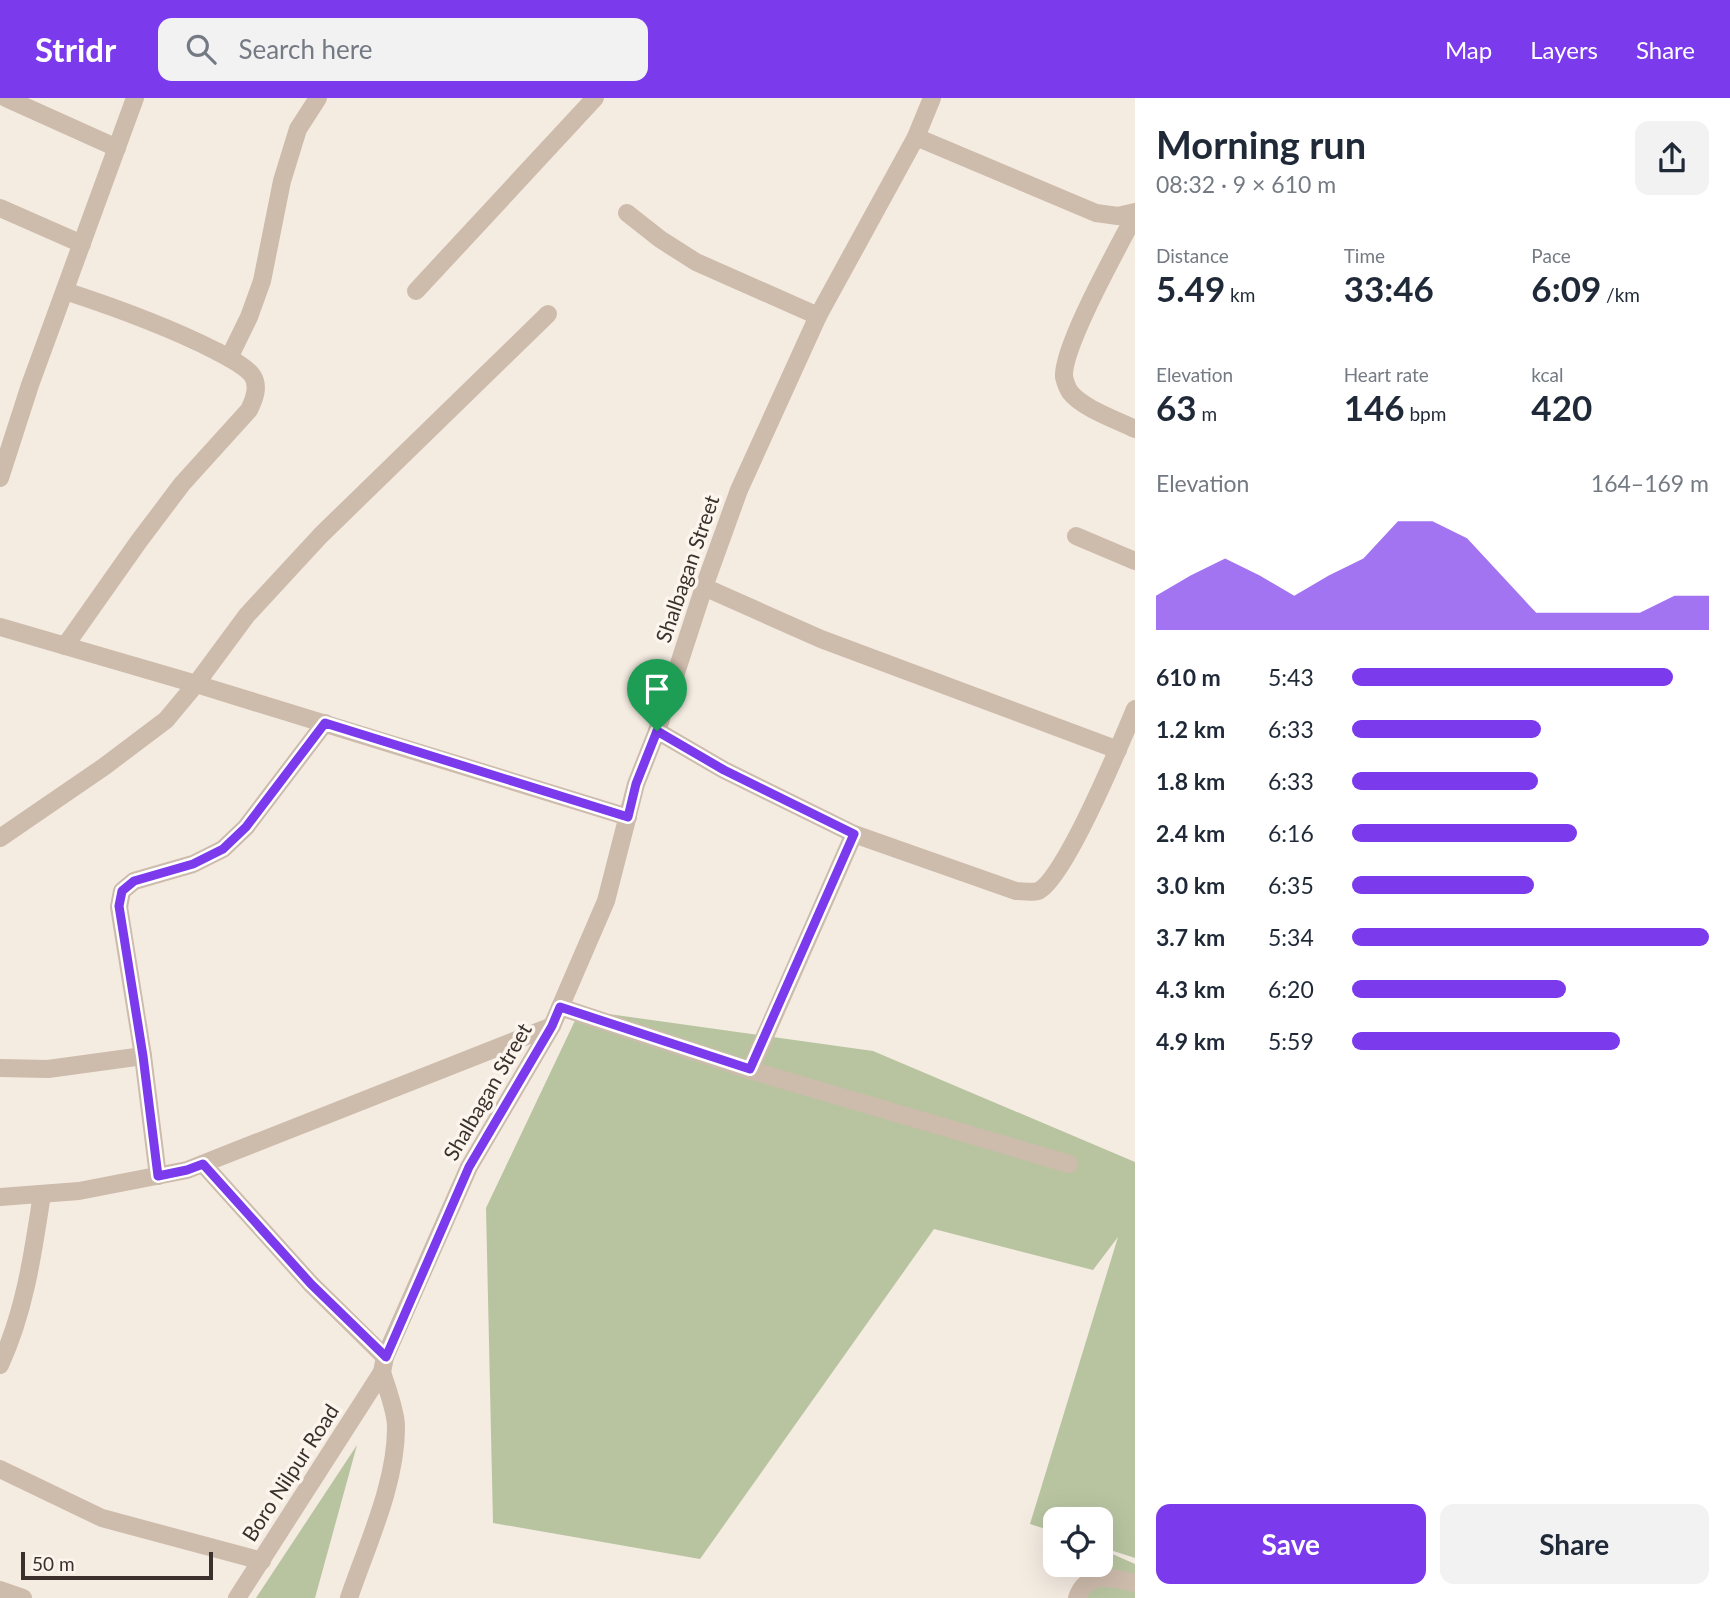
<!DOCTYPE html>
<html lang="en">
<head>
<meta charset="utf-8">
<style>
  :root { --surface:#fff; --page:#f2f2f3; --text:#1f2937; --muted:#747a83; --accent:#7c3aed }
  body { margin:0; font-family:Lato,sans-serif; background:var(--page); color:var(--text); height:100vh; display:flex; flex-direction:column; font-size:26px; white-space:nowrap }
  * { box-sizing:border-box; margin:0 }
  p { font-size:23px; color:var(--muted) }
  .icon { flex:none; width:38px; height:38px; fill:none; stroke:currentColor; stroke-width:2; stroke-linecap:round; stroke-linejoin:round }
  .map { position:relative; flex:1; overflow:hidden }
  .details { display:flex; flex-direction:column; background:var(--surface); width:595px }
  .details>* { flex:none }
  .controls { position:absolute; left:1043px; top:1409px; display:grid; gap:14px }
  .controls a { display:grid; place-items:center; width:70px; height:70px; border-radius:14px; background:var(--surface); box-shadow:0 7px 28px #0002; font-size:35px }
  .scale { position:absolute; left:21px; bottom:18px; width:192px; box-sizing:border-box; padding-left:7px; border:4px solid #3b302b; border-top:0; font-size:19px; line-height:24px; white-space:nowrap; color:#3b302b; -webkit-text-stroke:5px #fbf5ee; paint-order:stroke }
  .pin { position:absolute; display:grid; place-items:center; width:60px; height:60px; color:#fff; margin:-72px -30px; border-radius:50% 50% 50% 0; rotate:-45deg; box-shadow:0 0 7px #0007 }
  .pin .icon { rotate:45deg }
  .round { display:grid; place-items:center; flex:none; width:74px; height:74px; border-radius:14px; background:var(--page) }
  .summary { display:flex; align-items:center; justify-content:space-between; height:119px; padding:0 21px }
  h1 { font-size:38px; font-weight:700; line-height:52px }
  .metrics { display:grid; grid-template-columns:repeat(3,1fr); gap:10px; height:119px; padding:7px 21px }
  .metrics div { display:grid; align-content:center }
  .metrics b { font-size:35px; font-weight:700 }
  .metrics small { font-size:19px; font-weight:400 }
  .metrics p { font-size:19px }
  .chart { height:196px; padding:14px 21px }
  .chart p { display:flex; justify-content:space-between }
  .chart svg { width:100%; height:126px; margin-top:7px; fill:var(--accent); opacity:.7 }
  .cta { display:flex; gap:14px; margin-top:auto; padding:14px 21px }
  .cta a { flex:1; height:80px; border-radius:14px; background:var(--accent); color:#fff; font-size:28px; font-weight:700; line-height:80px; text-align:center }
  .cta a+a { background:var(--page); color:var(--text) }
  ul { padding:0 21px; list-style:none; font-size:23px }
  li { display:grid; grid-template-columns:112px 84px 1fr; align-items:center; height:52px }
  li i { height:18px; border-radius:9px; background:var(--accent) }
  header { display:flex; align-items:center; gap:42px; box-sizing:border-box; height:98px; padding:0 35px; background:var(--accent); color:#fff }
  header strong { font-size:33px }
  nav { display:flex; gap:38px; margin-inline-start:auto; font-size:24px }
  .search { width:490px; height:63px; background:var(--page); display:flex; align-items:center; gap:18px; box-sizing:border-box; padding:0 24px; border-radius:14px; color:var(--muted); font-size:26px }
  main { display:flex; flex:1; min-height:0 }
  .map>svg:first-child { display:block }
</style>
</head>
<body>
<header>
<strong>Stridr</strong>
<div class="search"><svg class="icon" aria-label="search" viewBox="0 0 24 24"><circle cx="10" cy="10" r="6"/><path d="M15 15l6 6"/></svg>Search here</div>
<nav><a>Map</a><a>Layers</a><a>Share</a></nav>
</header>
<main>
<div class="map">
<svg width="1135" height="1500" viewBox="0 0 1135 1500">
  <rect width="100%" height="100%" fill="#f4ebe1"/>
  <g fill="#b8c4a0">
    <polygon points="580,912 873,953 1135,1064 1135,1460 1101,1449 1101,1421 1055,1421 1055,1434 1030,1426 1118,1139 1093,1172 934,1131 700,1461 493,1425 486,1110"/>
    <polygon points="357,1347 315,1500 256,1500"/>
    <polygon points="1101,1451 1135,1466 1135,1500 1086,1500 1092,1486 1087,1467 1101,1466"/>
  </g>
  <g fill="none" stroke-linecap="round" stroke-linejoin="round">
    <g stroke="#cdbbac" stroke-width="18">
      <polyline points="6,0 117,50"/>
      <polyline points="916,39 1096,115 1118,118 1135,114"/>
      <polyline points="0,110 82,146"/>
      <polyline points="627,115 660,141 696,164 818,218"/>
      <path d="M1135 117C1119 148 1062 249 1064 279 1065 283 1068 291 1070 294 1082 310 1117 322 1135 331"/>
      <path d="M65 193C117 210 167 228 216 253 227 259 244 267 252 277 260 288 254 302 249 312L182 386 139 443 65 548"/>
      <polyline points="416,193 595,0"/>
      <polyline points="229,260 249,219 262,183 282,83 298,31 318,0"/>
      <polyline points="0,380 30,287 135,0"/>
      <polyline points="1076,438 1135,463"/>
      <polyline points="704,489 821,541 1118,652"/>
      <polyline points="0,529 196,586 247,517 321,437 548,216"/>
      <path d="M657 633 724 672 854 736 1016 793C1022 793 1032 795 1038 793 1064 783 1122 642 1135 611"/>
      <polyline points="0,740 105,668 166,622 196,586 628,719"/>
      <polyline points="560,909 750,972 1069,1066"/>
      <polyline points="0,970 48,971 143,958"/>
      <polyline points="750,972 854,736"/>
      <polyline points="203,1066 311,1186 385,1259"/>
      <polyline points="158,1078 143,958 119,809 122,793 134,783 193,766 223,751 246,729 325,625"/>
      <polyline points="0,1099 79,1093 187,1072 552,928"/>
      <path d="M0 1267C25 1213 33 1155 42 1096"/>
      <polyline points="0,1371 102,1420 262,1463"/>
      <polyline points="0,1492 23,1500"/>
      <polyline points="237,1500 382,1274 385,1259 469,1069 552,928 606,803 636,686 657,633 704,489 739,392 818,218 916,39 932,0"/>
      <path d="M349 1500C367 1447 397 1384 396 1327 395 1310 387 1291 382 1274"/>
      <path d="M1077 1500C1086 1472 1113 1480 1135 1485"/>
    </g>
  </g>
  <g fill="none" stroke-linecap="round" stroke-linejoin="round">
    <g stroke="#fff" stroke-width="14">
      <polygon id="route" points="325,625 628,719 636,686 657,633 724,672 854,736 750,971 560,909 552,928 469,1069 386,1259 311,1186 203,1066 187,1072 158,1078 143,958 119,808 122,793 134,783 193,766 223,751 246,729"/>
    </g>
    <use href="#route" stroke="#7c3aed" stroke-width="9"/>
  </g>
  <g text-anchor="middle" stroke-width="7" stroke-linejoin="round" paint-order="stroke">
    <g font-size="21" fill="#3b302b" stroke="#fbf5ee">
      <text transform="translate(688 471) rotate(-71)" y="7">Shalbagan Street</text>
      <text transform="translate(488 994) rotate(-60)" y="7">Shalbagan Street</text>
      <text transform="translate(291 1375) rotate(-57)" y="7">Boro Nilpur Road</text>
    </g>
  </g>
</svg>
<div class="controls">
<a><svg class="icon" aria-label="locate" viewBox="0 0 24 24"><circle cx="12" cy="12" r="6"/><path d="M12 2v4M12 18v4M2 12h4M18 12h4"/></svg></a>
</div>
<div class="scale">50 m</div>
<div class="pin" style="left:657px;top:633px;background:#1e9e55"><svg class="icon" aria-label="arrive" viewBox="0 0 24 24"><path d="M6 21V4h12l-3 4 3 4H6"/></svg></div>
</div>
<section class="details">
<div class="summary"><div><h1>Morning run</h1><p>08:32 · 9 × 610 m</p></div><a class="round"><svg class="icon" aria-label="share" viewBox="0 0 24 24"><path d="M12 15V3M7 8l5-5 5 5M5 13v7h14v-7"/></svg></a></div>
<div class="metrics">
<div><p>Distance</p><b>5.49<small> km</small></b></div>
<div><p>Time</p><b>33:46</b></div>
<div><p>Pace</p><b>6:09<small> /km</small></b></div>
</div>
<div class="metrics">
<div><p>Elevation</p><b>63<small> m</small></b></div>
<div><p>Heart rate</p><b>146<small> bpm</small></b></div>
<div><p>kcal</p><b>420</b></div>
</div>
<div class="chart"><p><span>Elevation</span>164–169 m</p>
<svg viewBox="0 0 160 44" preserveAspectRatio="none"><path d="M0 44V32L10 25L20 19L30 25L40 32L50 25L60 19L70 6L80 6L90 12L100 25L110 38L120 38L130 38L140 38L150 32L160 32V44z"/></svg>
</div>
<ul>
<li><b>610 m</b>5:43<i style="width:90%"></i></li>
<li><b>1.2 km</b>6:33<i style="width:53%"></i></li>
<li><b>1.8 km</b>6:33<i style="width:52%"></i></li>
<li><b>2.4 km</b>6:16<i style="width:63%"></i></li>
<li><b>3.0 km</b>6:35<i style="width:51%"></i></li>
<li><b>3.7 km</b>5:34<i style="width:100%"></i></li>
<li><b>4.3 km</b>6:20<i style="width:60%"></i></li>
<li><b>4.9 km</b>5:59<i style="width:75%"></i></li>
</ul>
<div class="cta"><a>Save</a><a>Share</a></div>
</section>
</main>
</body>
</html>
